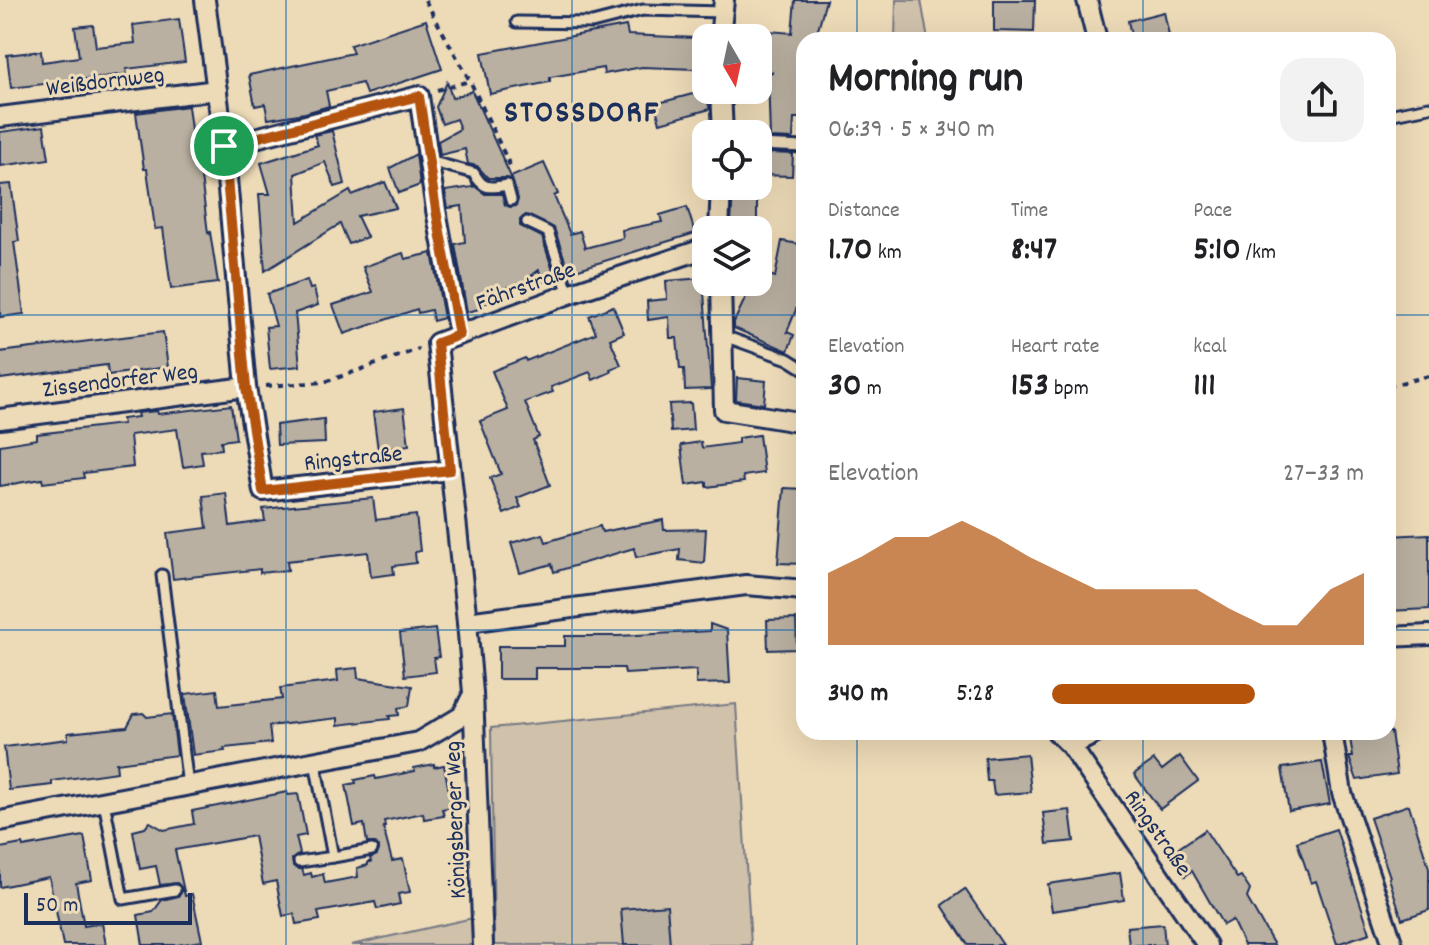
<!DOCTYPE html>
<html lang="en">
<head>
<meta charset="utf-8">
<style>
  :root { --surface:#fff; --page:#f2f2f2; --text:#202124; --muted:#757577; --accent:#b45309 }
  body { margin:0; font-family:Dekko,sans-serif; background:var(--page); color:var(--text); height:100vh; display:flex; flex-direction:column; font-size:30px; white-space:nowrap }
  * { box-sizing:border-box; margin:0 }
  p { font-size:26px; color:var(--muted) }
  .icon { flex:none; width:44px; height:44px; fill:none; stroke:currentColor; stroke-width:2; stroke-linecap:round; stroke-linejoin:round }
  .map { position:relative; flex:1; overflow:hidden }
  .drawer { position:absolute; left:796px; top:32px; width:600px; height:708px; display:flex; flex-direction:column; background:var(--surface); border-radius:24px; box-shadow:0 8px 32px #0002 }
  .drawer>* { flex:none }
  .needle { width:52px; rotate:171deg }
  .fabs { position:absolute; left:692px; top:24px; display:grid; gap:16px }
  .fabs a { display:grid; place-items:center; width:80px; height:80px; border-radius:16px; background:var(--surface); box-shadow:0 8px 32px #0002; font-size:40px }
  .scale { position:absolute; left:24px; bottom:20px; width:168px; box-sizing:border-box; padding-left:8px; border:4px solid #1b2f5e; border-top:0; font-size:22px; line-height:28px; white-space:nowrap; color:#1b2f5e; -webkit-text-stroke:6px #eddab7; paint-order:stroke }
  .pin { position:absolute; display:grid; place-items:center; width:68px; height:68px; color:#fff; margin:-34px; border:4px solid #fff; border-radius:50%; box-shadow:0 2px 8px #0007 }
  .round { display:grid; place-items:center; flex:none; width:84px; height:84px; border-radius:24px; background:var(--page) }
  .head { display:flex; align-items:center; justify-content:space-between; height:136px; padding:0 32px }
  h1 { font-size:44px; font-weight:800; line-height:60px }
  .figures { display:grid; grid-template-columns:repeat(3,1fr); gap:12px; height:136px; padding:8px 32px }
  .figures div { display:grid; align-content:center }
  .figures b { font-size:34px; font-weight:800 }
  .figures small { font-size:22px; font-weight:400 }
  .figures p { font-size:22px }
  .chart { height:224px; padding:16px 32px }
  .chart p { display:flex; justify-content:space-between }
  .chart svg { width:100%; height:144px; margin-top:8px; fill:var(--accent); opacity:.7 }
  ul { padding:0 32px; list-style:none; font-size:26px }
  li { display:grid; grid-template-columns:128px 96px 1fr; align-items:center; height:60px }
  li i { height:20px; border-radius:10px; background:var(--accent) }
  .map>svg:first-child { display:block }
</style>
</head>
<body>
<div class="map">
<svg width="1429" height="945" viewBox="0 0 1429 945">
  <rect width="100%" height="100%" fill="#eddab7"/>
  <filter id="ink" filterUnits="userSpaceOnUse"><feTurbulence type="fractalNoise" baseFrequency=".0125" numOctaves="2"/><feDisplacementMap in="SourceGraphic" scale="16" xChannelSelector="R" yChannelSelector="G"/><feConvolveMatrix kernelMatrix="1 2 1 2 8 2 1 2 1" color-interpolation-filters="sRGB"/></filter>
  <g filter="url(#ink)">
    <g fill="#cfc1aa" stroke="#757884" stroke-width="2">
      <polygon points="896,0 921,0 928,40 895,40"/>
      <polygon points="736,704 751,945 494,945 491,728"/>
      <polygon points="473,918 474,945 351,945"/>
    </g>
    <g fill="#b9b0a1" stroke="#1b2f5e" stroke-width="2">
      <polygon points="795,0 826,0 815,40 804,40 804,118 794,118 793,139 770,138 768,73 773,72 768,72 768,49 758,48 758,30 792,33"/>
      <polygon points="994,0 1035,0 1034,32 994,31"/>
      <polygon points="1164,12 1170,40 1132,40 1128,21"/>
      <polygon points="179,19 185,62 126,69 127,74 11,88 7,55 41,51 42,62 79,57 75,27 93,25 96,47 135,43 133,25"/>
      <polygon points="426,20 442,69 366,94 362,83 326,91 329,106 305,113 268,119 265,104 255,106 249,75 353,53 350,45"/>
      <polygon points="626,26 628,35 696,38 695,69 642,67 604,74 603,68 550,77 550,82 490,94 482,53"/>
      <polygon points="447,82 452,98 472,91 511,177 544,163 558,194 554,196 570,234 580,231 585,248 623,238 622,230 662,222 660,215 687,207 695,233 569,272 554,228 526,215 520,220 520,226 542,237 555,277 543,282 539,270 521,284 493,291 495,300 482,304 483,308 467,312 455,244 465,242 462,206 448,208 445,191 473,187 472,184 485,194 502,194 505,205 510,207 516,206 518,199 512,179 506,178 488,178 477,166 468,164 465,149 440,155 438,141 460,129 456,119 442,124 436,107"/>
      <polygon points="704,91 710,109 660,123 655,104"/>
      <polygon points="188,106 194,153 198,153 208,233 210,232 218,283 171,289 163,228 155,229 147,169 144,169 136,113"/>
      <polygon points="44,126 49,159 0,166 0,132"/>
      <polygon points="332,131 345,184 335,187 325,162 295,174 298,222 350,191 352,195 385,182 396,208 357,216 367,237 349,244 340,224 265,271 259,194 270,194 261,163 318,145 314,135"/>
      <polygon points="770,153 793,154 792,176 758,175 758,155 770,155"/>
      <polygon points="416,154 420,185 399,193 390,168"/>
      <polygon points="11,184 19,241 14,242 24,314 0,317 0,185"/>
      <polygon points="733,191 757,192 757,223 731,223"/>
      <polygon points="782,241 804,245 804,290 787,332 794,335 788,351 734,328 734,322 753,282 758,282 758,271 775,277"/>
      <polygon points="403,253 405,259 432,253 444,318 433,321 431,310 418,313 417,309 344,334 333,305 373,292 363,267"/>
      <polygon points="703,278 711,389 685,390 684,369 680,369 677,338 670,338 669,317 648,320 647,301 667,299 666,281"/>
      <polygon points="307,280 310,289 314,288 318,305 295,313 300,366 270,369 266,327 276,326 267,294"/>
      <polygon points="613,306 624,333 610,339 621,365 610,369 611,372 593,380 590,372 551,387 553,392 525,402 539,437 533,440 550,485 517,498 521,507 504,514 490,478 501,474 480,421 508,410 492,371 525,358 526,361 596,333 589,316"/>
      <polygon points="163,332 168,367 108,375 107,365 0,379 0,352"/>
      <polygon points="737,378 766,381 764,404 736,400"/>
      <polygon points="691,403 693,430 671,432 669,404"/>
      <polygon points="231,405 236,439 221,441 222,449 201,451 203,464 183,467 177,429 130,435 133,467 83,473 84,478 43,483 42,479 0,486 0,445 37,439 37,434 123,424 122,419 138,417 137,413 157,411 158,414"/>
      <polygon points="404,408 409,445 378,450 373,412"/>
      <polygon points="324,419 325,443 277,445 276,425"/>
      <polygon points="759,435 764,473 743,476 744,482 707,487 707,482 686,485 681,445 701,442 702,448 738,443 738,438"/>
      <polygon points="784,488 804,489 804,564 778,563"/>
      <polygon points="226,493 230,526 265,521 263,509 373,498 376,520 416,515 420,551 415,552 416,563 393,566 394,574 371,577 368,552 287,561 288,570 260,573 260,569 173,579 167,533 207,528 203,496"/>
      <polygon points="663,520 664,530 706,529 704,563 679,560 680,549 636,557 634,548 554,572 552,564 520,573 511,543 543,534 546,542 600,526 602,532"/>
      <polygon points="1429,534 1429,609 1388,611 1388,536"/>
      <polygon points="796,619 797,649 768,650 767,620"/>
      <polygon points="710,624 727,630 730,683 696,684 696,670 625,674 624,668 535,668 535,679 498,679 498,646 565,646 565,636 618,636 710,631"/>
      <polygon points="435,629 439,657 434,658 436,672 405,676 400,633"/>
      <polygon points="357,668 358,678 412,686 409,706 398,708 399,715 389,716 390,719 338,725 338,718 269,726 271,743 224,748 225,751 193,755 185,694 217,690 219,706 282,699 280,688 338,681 337,670"/>
      <polygon points="143,713 147,717 172,714 177,755 116,763 117,772 52,781 52,785 9,790 4,747 68,739 68,733 127,727 134,714"/>
      <polygon points="1391,732 1397,774 1357,780 1349,757 1353,757 1350,738"/>
      <polygon points="1027,754 1031,792 994,795 992,781 987,781 985,758"/>
      <polygon points="1180,756 1198,781 1160,809 1134,774 1154,760 1162,770"/>
      <polygon points="1322,762 1330,804 1289,811 1282,768"/>
      <polygon points="434,764 434,767 444,765 452,807 442,809 444,816 424,819 423,813 384,821 385,827 383,827 392,861 403,859 410,892 398,894 400,904 377,909 375,902 318,912 320,920 296,924 294,914 283,916 276,881 263,884 254,836 175,850 185,896 192,894 202,941 177,945 143,945 138,915 153,912 162,900 179,896 182,890 177,883 160,885 156,866 140,869 133,831 145,828 150,822 164,830 194,824 192,811 287,792 288,795 298,794 306,835 296,837 300,854 292,859 293,866 297,869 302,869 304,875 311,873 312,877 323,874 325,883 358,877 357,868 368,865 368,862 371,862 370,858 377,855 379,849 375,843 367,843 364,824 354,826 346,785 356,783 355,780 375,776 376,779 415,771 414,768"/>
      <polygon points="1409,805 1429,868 1429,910 1402,919 1389,878 1390,877 1370,818"/>
      <polygon points="1070,810 1074,841 1047,844 1043,813"/>
      <polygon points="1336,829 1370,933 1337,944 1316,881 1311,883 1297,842"/>
      <polygon points="1205,830 1237,878 1241,876 1250,890 1247,898 1274,945 1244,945 1232,920 1223,925 1192,871 1185,876 1170,854"/>
      <polygon points="84,836 92,880 76,883 84,926 102,923 106,945 63,945 49,877 0,887 0,848 22,844 23,847"/>
      <polygon points="1120,873 1124,900 1052,911 1048,884"/>
      <polygon points="965,889 1003,945 968,945 942,905"/>
      <polygon points="667,905 670,945 624,945 621,909"/>
      <polygon points="1163,924 1165,945 1129,945 1127,927"/>
    </g>
    <g fill="none" stroke-linecap="round" stroke-linejoin="round">
      <g stroke="#1b2f5e" stroke-width="15">
        <g id="lane">
          <polyline points="517,22 592,23 643,10 723,12"/>
          <polyline points="1388,115 1429,107"/>
          <polyline points="758,145 804,147"/>
          <path d="M429 161 474 173C483 190 490 188 507 185L511 200"/>
          <polyline points="527,222 548,232 569,294"/>
          <polyline points="724,336 788,359 804,369"/>
          <polyline points="162,575 188,786"/>
          <polyline points="315,762 333,857 372,850"/>
          <polyline points="104,802 123,899 175,890"/>
          <polyline points="299,862 333,857"/>
        </g>
      </g>
      <g stroke="#1b2f5e" stroke-width="24">
        <g id="street">
          <polyline points="205,0 224,146 246,387 263,491 450,470"/>
          <polyline points="1087,0 1097,40"/>
          <polyline points="720,38 724,0"/>
          <polyline points="721,90 723,134"/>
          <polyline points="0,117 217,90"/>
          <polyline points="224,146 419,96 436,210 459,335"/>
          <polyline points="719,230 721,186"/>
          <polyline points="721,282 724,410 804,423"/>
          <polyline points="0,419 246,387"/>
          <polyline points="467,622 746,585 804,590"/>
          <polyline points="1388,637 1429,635"/>
          <polyline points="1057,732 1071,746 1098,732"/>
          <polyline points="1332,732 1342,793 1393,945"/>
          <polyline points="1071,746 1207,945"/>
          <polyline points="0,821 418,742 462,716 471,698"/>
          <polyline points="483,945 473,693 467,622 437,343 569,294 706,248"/>
        </g>
      </g>
      <g stroke="#1b2f5e" stroke-width="4" stroke-dasharray="6 6" stroke-linecap="butt">
        <polyline points="425,0 470,81 512,170"/>
        <polyline points="437,90 470,81"/>
        <polyline points="266,386 325,382 419,349"/>
        <polyline points="1388,386 1429,376"/>
      </g>
      <use href="#lane" stroke="#eddab7" stroke-width="9"/>
      <use href="#street" stroke="#eddab7" stroke-width="18"/>
    </g>
  </g>
  <g fill="none" stroke-linecap="round" stroke-linejoin="round" filter="url(#ink)">
    <g stroke="#fff" stroke-width="16">
      <polygon id="route" points="419,96 436,210 459,335 437,343 450,470 263,491 246,387 224,146"/>
    </g>
    <use href="#route" stroke="#b45309" stroke-width="10"/>
  </g>
  <path fill="none" stroke="#1f6fb2" stroke-width="2" stroke-opacity="0.55" d="M286 0V945M572 0V945M857 0V40M1143 0V40M0 315H804M1388 315H1429M0 630H804M1388 630H1429M857 732V945M1143 732V945"/>
  <g text-anchor="middle" stroke-width="6" stroke-linejoin="round" paint-order="stroke">
    <g font-size="24" fill="#1b2f5e" stroke="#eddab7">
      <text transform="translate(105 80) rotate(-7)" y="8">Weißdornweg</text>
      <text transform="translate(525 285) rotate(-20)" y="8">Fährstraße</text>
      <text transform="translate(120 379) rotate(-7)" y="8">Zissendorfer Weg</text>
      <text transform="translate(353 457) rotate(-6)" y="8">Ringstraße</text>
      <text transform="translate(454 820) rotate(-92)" y="8">Königsberger Weg</text>
      <text transform="translate(1159 832) rotate(55)" y="8">Ringstraße</text>
    </g>
    <g font-size="32" font-weight="bold" letter-spacing="2" fill="#1b2f5e" stroke="#eddab7">
      <text x="582" y="121">STOSSDORF</text>
    </g>
  </g>
</svg>
<div class="fabs">
<a><svg class="needle" viewBox="-14 -14 28 28"><path d="M0-13l5 13h-10z" fill="#e53935"/><path d="M0 13l5-13h-10z" fill="#757577"/></svg></a>
<a><svg class="icon" aria-label="locate" viewBox="0 0 24 24"><circle cx="12" cy="12" r="6"/><path d="M12 2v4M12 18v4M2 12h4M18 12h4"/></svg></a>
<a><svg class="icon" aria-label="layers" viewBox="0 0 24 24"><path d="M12 4l9 5-9 5-9-5zM3 14l9 5 9-5"/></svg></a>
</div>
<div class="scale">50 m</div>
<div class="pin" style="left:224px;top:146px;background:#1e9e55"><svg class="icon" aria-label="arrive" viewBox="0 0 24 24"><path d="M6 21V4h12l-3 4 3 4H6"/></svg></div>
<section class="drawer">
<div class="head"><div><h1>Morning run</h1><p>06:39 · 5 × 340 m</p></div><a class="round"><svg class="icon" aria-label="share" viewBox="0 0 24 24"><path d="M12 15V3M7 8l5-5 5 5M5 13v7h14v-7"/></svg></a></div>
<div class="figures">
<div><p>Distance</p><b>1.70<small> km</small></b></div>
<div><p>Time</p><b>8:47</b></div>
<div><p>Pace</p><b>5:10<small> /km</small></b></div>
</div>
<div class="figures">
<div><p>Elevation</p><b>30<small> m</small></b></div>
<div><p>Heart rate</p><b>153<small> bpm</small></b></div>
<div><p>kcal</p><b>111</b></div>
</div>
<div class="chart"><p><span>Elevation</span>27–33 m</p>
<svg viewBox="0 0 160 44" preserveAspectRatio="none"><path d="M0 44V22L10 17L20 11L30 11L40 6L50 11L60 17L70 22L80 27L90 27L100 27L110 27L120 33L130 38L140 38L150 27L160 22V44z"/></svg>
</div>
<ul>
<li><b>340 m</b>5:28<i style="width:65%"></i></li>
</ul>
</section>
</div>
</body>
</html>
